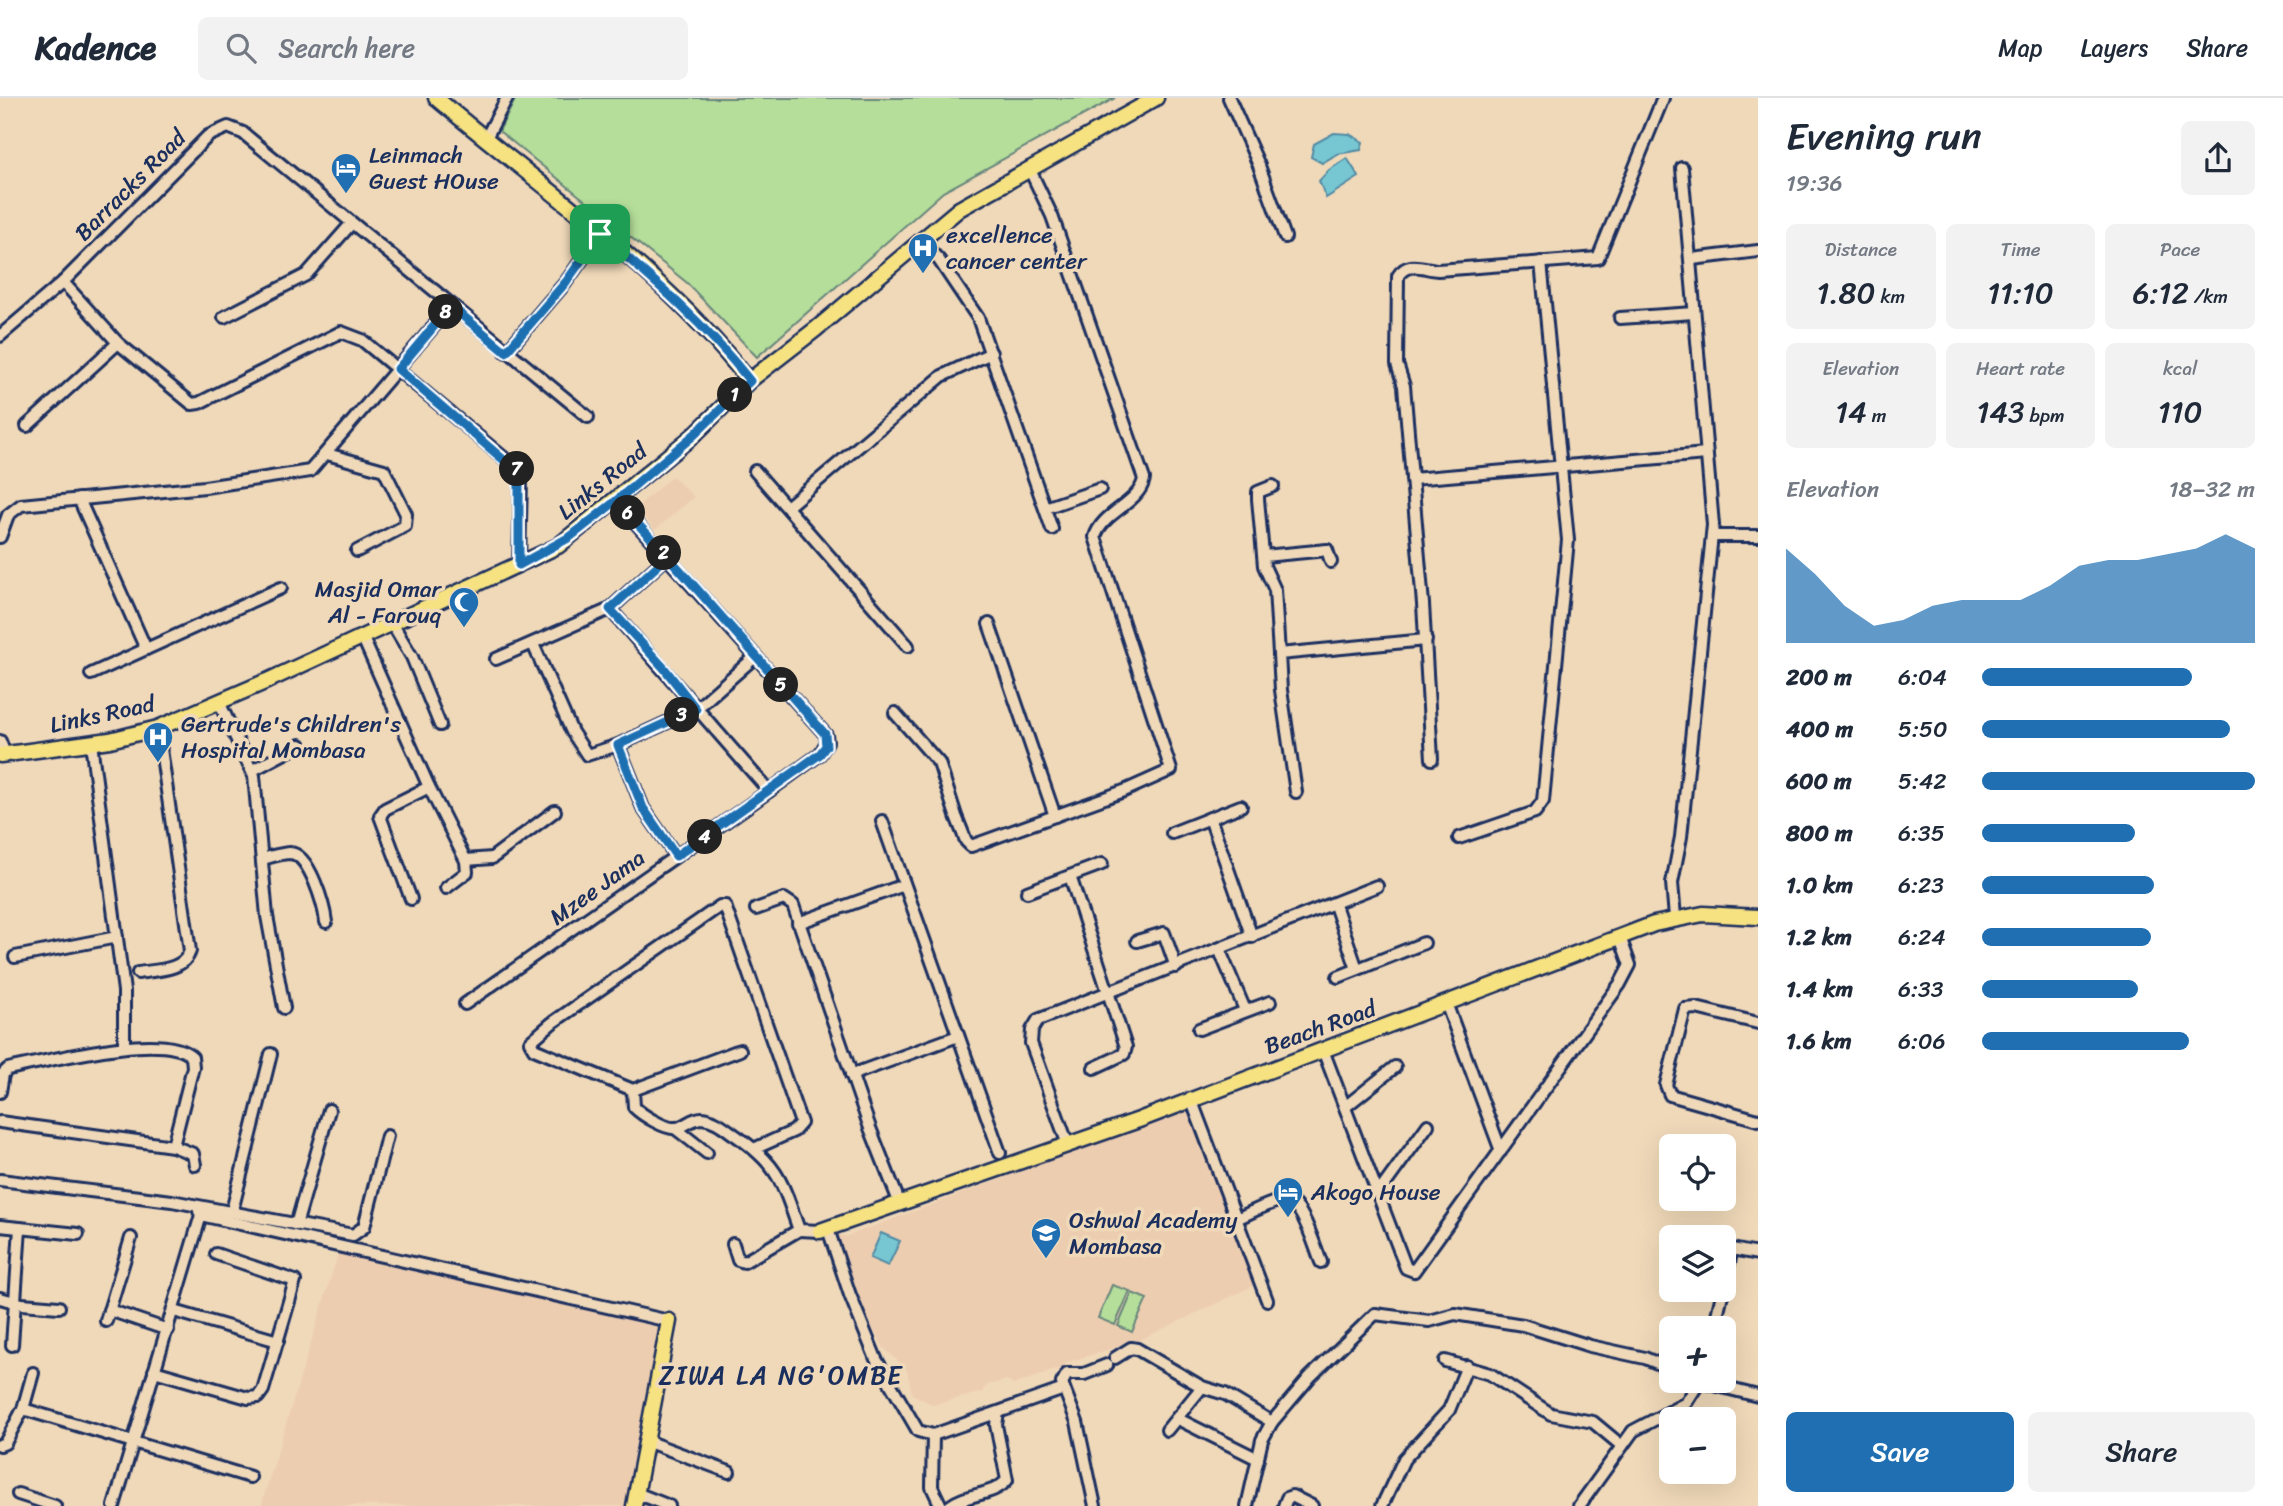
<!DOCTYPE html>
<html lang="en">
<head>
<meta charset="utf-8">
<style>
  :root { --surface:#fff; --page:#f2f2f3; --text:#1f2937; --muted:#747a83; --line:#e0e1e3; --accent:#1f6fb2 }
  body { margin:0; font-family:Sriracha,sans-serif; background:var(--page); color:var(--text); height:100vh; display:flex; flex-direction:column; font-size:26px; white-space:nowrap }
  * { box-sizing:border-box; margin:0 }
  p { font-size:23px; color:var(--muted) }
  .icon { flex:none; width:38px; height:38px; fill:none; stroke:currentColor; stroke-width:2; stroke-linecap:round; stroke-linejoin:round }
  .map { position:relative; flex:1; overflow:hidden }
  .details { display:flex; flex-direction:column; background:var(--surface); width:525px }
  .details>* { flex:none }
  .controls { position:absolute; left:1659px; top:1036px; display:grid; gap:14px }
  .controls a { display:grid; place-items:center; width:77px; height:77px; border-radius:10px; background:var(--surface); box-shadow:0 7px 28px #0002; font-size:35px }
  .pin { position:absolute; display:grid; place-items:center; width:60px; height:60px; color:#fff; margin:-30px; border-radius:14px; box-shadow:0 4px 10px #0006 }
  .km { position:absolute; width:35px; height:35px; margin:-18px; border-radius:50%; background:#222; color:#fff; font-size:19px; line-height:35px; text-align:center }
  .round { display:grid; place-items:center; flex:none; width:74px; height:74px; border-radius:10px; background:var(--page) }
  .summary { display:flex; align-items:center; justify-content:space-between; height:119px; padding:0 28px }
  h1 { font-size:38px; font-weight:600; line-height:52px }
  .stats { display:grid; grid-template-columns:repeat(3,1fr); gap:10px; height:119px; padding:7px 28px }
  .stats div { display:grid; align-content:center; border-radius:10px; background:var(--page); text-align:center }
  .stats b { font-size:30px; font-weight:600 }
  .stats small { font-size:19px; font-weight:400 }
  .stats p { font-size:19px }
  .chart { height:196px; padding:14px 28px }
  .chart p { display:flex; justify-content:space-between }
  .chart svg { width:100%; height:126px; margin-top:7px; fill:var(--accent); opacity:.7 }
  .primary-button { display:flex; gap:14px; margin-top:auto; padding:14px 28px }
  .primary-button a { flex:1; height:80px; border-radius:10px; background:var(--accent); color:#fff; font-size:28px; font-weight:600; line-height:80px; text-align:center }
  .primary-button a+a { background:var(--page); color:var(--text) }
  ul { padding:0 28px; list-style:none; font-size:23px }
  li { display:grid; grid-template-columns:112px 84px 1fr; align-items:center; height:52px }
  li i { height:18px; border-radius:9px; background:var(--accent) }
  header { display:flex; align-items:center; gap:42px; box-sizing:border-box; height:98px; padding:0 35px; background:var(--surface); border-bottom:2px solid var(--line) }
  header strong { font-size:33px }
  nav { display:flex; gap:38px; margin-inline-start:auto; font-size:24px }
  .search { width:490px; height:63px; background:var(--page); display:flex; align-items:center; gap:18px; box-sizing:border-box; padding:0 24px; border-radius:10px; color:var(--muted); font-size:26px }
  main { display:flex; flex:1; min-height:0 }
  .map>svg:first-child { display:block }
</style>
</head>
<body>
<header>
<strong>Kadence</strong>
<div class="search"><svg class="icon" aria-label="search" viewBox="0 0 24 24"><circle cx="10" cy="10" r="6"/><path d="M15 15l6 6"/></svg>Search here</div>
<nav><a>Map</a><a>Layers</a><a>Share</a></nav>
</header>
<main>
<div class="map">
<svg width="1758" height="1408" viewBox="0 0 1758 1408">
  <rect width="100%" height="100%" fill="#f0d9b9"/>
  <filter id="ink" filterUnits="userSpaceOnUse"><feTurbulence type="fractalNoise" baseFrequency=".0143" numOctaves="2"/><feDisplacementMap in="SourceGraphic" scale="14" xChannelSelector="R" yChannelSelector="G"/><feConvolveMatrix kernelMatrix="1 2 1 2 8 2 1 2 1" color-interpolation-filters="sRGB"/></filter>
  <g filter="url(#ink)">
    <g fill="#edcdb0">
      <polygon points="672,378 694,399 655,432 636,410"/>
      <polygon points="1191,1010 1257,1186 1140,1242 1068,1264 1061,1270 1013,1287 1007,1282 987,1287 982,1294 933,1307 912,1296 907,1272 883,1249 854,1196 836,1136 847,1138"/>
      <polygon points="340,1149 665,1224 628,1408 261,1408"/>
    </g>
    <g fill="#b5de9a" stroke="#68867c" stroke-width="2">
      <polygon points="516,0 1115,0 943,94 757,259 686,184 499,33"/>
      <polygon points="1112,1187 1130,1193 1115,1227 1098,1220"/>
      <polygon points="1132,1195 1147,1201 1132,1234 1118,1228"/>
    </g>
    <g fill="#77c7d2" stroke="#528aa4" stroke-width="2">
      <polygon points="1334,35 1349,36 1363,44 1361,52 1337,56 1322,65 1311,59 1314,46"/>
      <polygon points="1347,60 1359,79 1326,100 1319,83 1329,72"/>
      <polygon points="881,1135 900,1143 888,1168 870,1160"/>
    </g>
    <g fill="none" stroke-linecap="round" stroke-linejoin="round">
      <g stroke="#1b2f5e" stroke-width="16">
        <g id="minor">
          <polyline points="1229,0 1258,65 1285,139"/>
          <polyline points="485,42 507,0"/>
          <polyline points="920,142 939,162 978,220 1052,431"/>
          <polyline points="1692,161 1758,153"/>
          <polyline points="63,184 118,245 192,306 199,305 341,234 362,242 516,370 521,382 519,467"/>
          <polyline points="224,219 306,177 351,126"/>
          <polyline points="1620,220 1694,215"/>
          <polyline points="0,238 63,184 208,38 228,29 243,35 588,319"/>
          <polyline points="506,254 566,184 600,136"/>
          <polyline points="27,328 118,245"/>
          <polyline points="327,356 384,372 406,416 405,428 357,453"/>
          <polyline points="755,373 908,548"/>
          <polyline points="1412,381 1706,356"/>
          <polyline points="1273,388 1258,394 1258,401 1264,468 1275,492 1279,556"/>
          <polyline points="79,401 146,551"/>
          <polyline points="787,409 942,278 991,255"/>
          <polyline points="1045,410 1100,391"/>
          <polyline points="1713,438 1758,438"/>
          <polyline points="0,439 8,417 21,407 205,389 310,373 451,208"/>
          <polyline points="1264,458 1327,452 1331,464"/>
          <polyline points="610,511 769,693"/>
          <polyline points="392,525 412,559 440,627"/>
          <polyline points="989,526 1055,718"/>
          <polyline points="362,538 429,689 466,763 467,774 446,790"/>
          <polyline points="533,546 572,634 587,657 618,647 696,611 755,559"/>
          <polyline points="496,561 610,511 668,458"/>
          <polyline points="91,576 281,490"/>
          <polyline points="219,604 254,678 267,818 284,910"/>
          <path d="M895 615 939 665 956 718 966 743 971 748 1124 693 1171 672 1095 439C1102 414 1139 406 1144 381L1052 118 1029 70"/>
          <polyline points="0,643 5,656"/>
          <polyline points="91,645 124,893 124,948"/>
          <polyline points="618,647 643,710 676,758"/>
          <path d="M1432 661 1423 506 1404 288 1397 266 1398 178C1408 162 1423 171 1438 172L1598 160 1663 0"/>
          <polyline points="253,672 300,647"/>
          <polyline points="1296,694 1281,592 1279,556 1426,542"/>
          <polyline points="1210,720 1252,839"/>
          <polyline points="882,723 1000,1055"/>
          <polyline points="1172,735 1241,708"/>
          <polyline points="1459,740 1535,714 1543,703 1568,442 1541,164"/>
          <path d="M262 761C270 759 282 755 290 755 310 756 324 808 326 824"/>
          <polyline points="466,762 492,760 555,713"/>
          <polyline points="1070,778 1126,949 1124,956 1094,970"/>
          <polyline points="1027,794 1102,766"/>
          <polyline points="411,801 380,718 385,711 429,689"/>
          <polyline points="1335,807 1357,871"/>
          <polyline points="756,811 784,801 793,807 870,1030 900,1106"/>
          <polyline points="1675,819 1672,785 1681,739 1713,427 1682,70"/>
          <polyline points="798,825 904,787"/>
          <polyline points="1137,843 1164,835 1176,869"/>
          <polyline points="1220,853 1245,912"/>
          <polyline points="15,859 117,839"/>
          <path d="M138 875C155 872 184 873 190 853L158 630"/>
          <polyline points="1338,879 1424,845"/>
          <polyline points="1446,905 1501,1053"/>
          <polyline points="465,906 769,693 820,656 827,644 826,637 616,403"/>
          <polyline points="1758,925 1696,910 1685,911 1666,987 1670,997 1758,1022"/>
          <polyline points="1199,931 1270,904"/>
          <polyline points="740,952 633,992 534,951 530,944 552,925 720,808 725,808 801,1025 794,1033 756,1050"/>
          <polyline points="1323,952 1406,1170 1414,1173 1620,886 1630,867 1620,839"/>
          <polyline points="851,977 958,938"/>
          <path d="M633 992 634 1009C642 1017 666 1032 677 1030 686 1028 692 1020 702 1020 715 1021 725 1030 735 1037 779 1067 782 1084 799 1132L820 1133"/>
          <path d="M0 994 3 976 8 971C44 964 166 931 192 959L193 969 173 1048"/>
          <polyline points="1191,1001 1267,1202"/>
          <polyline points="1345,1009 1395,969"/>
          <polyline points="0,1024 173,1048 193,1056 195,1067"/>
          <polyline points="675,1030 707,1055"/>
          <polyline points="1068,1047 1031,945 1032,932 1038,922 1377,788"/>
          <polyline points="0,1082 172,1103 353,1137 364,1129 387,1038"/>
          <polyline points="1378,1096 1428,1027"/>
          <polyline points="232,1113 271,956"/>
          <polyline points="201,1117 669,1223"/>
          <path d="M1236 1121C1251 1115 1267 1105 1283 1102 1301 1098 1315 1150 1321 1164"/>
          <polyline points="296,1127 329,1012"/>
          <polyline points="0,1128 78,1136"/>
          <polyline points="828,1131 850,1197 876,1261 918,1333 933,1337 1064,1291"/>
          <polyline points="733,1146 738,1162 744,1164 799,1132"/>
          <polyline points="1724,1187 1732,1151 1758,1156"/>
          <polyline points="0,1200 22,1206 59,1209"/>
          <polyline points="109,1212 168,1232"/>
          <polyline points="174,1213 278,1243"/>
          <polyline points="106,1223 131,1140"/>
          <polyline points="1714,1230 1723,1192"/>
          <polyline points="12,1247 20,1130"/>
          <polyline points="1115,1260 1131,1250 1137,1251 1202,1289 1225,1296 1272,1324"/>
          <polyline points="1445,1263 1490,1276 1551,1316 1593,1324 1622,1348"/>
          <polyline points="154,1273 248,1300 258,1299 263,1292 295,1183 216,1156"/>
          <polyline points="1698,1283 1758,1298"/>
          <polyline points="23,1311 250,1379"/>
          <polyline points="1178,1321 1258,1361"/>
          <polyline points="1167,1332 1202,1289"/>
          <polyline points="933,1337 932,1389 941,1408"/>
          <polyline points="646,1343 729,1374"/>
          <polyline points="0,1347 5,1345 23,1311 33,1275"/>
          <polyline points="636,1395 669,1408"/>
          <polyline points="18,1396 55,1408"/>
          <polyline points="114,1408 201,1117 199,1113"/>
          <path d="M950 1408C966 1395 994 1398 1007 1382L996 1327 998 1315"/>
          <polyline points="1095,1408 1077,1324 1062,1285 1067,1276 1084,1276 1107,1267"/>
          <polyline points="1247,1408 1262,1342 1272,1324 1310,1279 1375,1216 1429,1223 1455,1216 1523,1227 1590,1248 1645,1260 1671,1271"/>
          <polyline points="1284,1408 1287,1400 1292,1398 1312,1408"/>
          <polyline points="1382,1408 1404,1361 1449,1312 1467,1268"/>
          <polyline points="1579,1408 1633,1333 1686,1305 1700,1283"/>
        </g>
      </g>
      <g stroke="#1b2f5e" stroke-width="19">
        <g id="major">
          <path d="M436 0C539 87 667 176 749 283"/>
          <polyline points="0,657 110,642 158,630 267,583 558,448 694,337 749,283 816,231 959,111 1156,0"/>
          <polyline points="820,1133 1139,1022 1654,826 1703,816 1758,819"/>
          <polyline points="634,1408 669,1223"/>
        </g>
      </g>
      <use href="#minor" stroke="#f0d9b9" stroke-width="10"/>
      <use href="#major" stroke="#f7e281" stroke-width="14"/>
    </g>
  </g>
  <g fill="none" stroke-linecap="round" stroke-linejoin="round" filter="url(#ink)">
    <g stroke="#fff" stroke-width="14">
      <path id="route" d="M600 136C654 182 706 227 750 283L694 337 616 403 668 458 610 511 664 570 696 611 618 647 643 710 676 758 820 656 826 648 825 636 688 481C665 455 641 429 616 403L570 439 519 467V375L398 271 451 208 506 254 566 184 600 136"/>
    </g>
    <use href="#route" stroke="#1f6fb2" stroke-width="9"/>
  </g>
  <defs>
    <g id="hotel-pin" transform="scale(1.575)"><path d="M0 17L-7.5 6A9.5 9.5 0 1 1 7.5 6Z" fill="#1f6fb2" stroke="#f0d9b9"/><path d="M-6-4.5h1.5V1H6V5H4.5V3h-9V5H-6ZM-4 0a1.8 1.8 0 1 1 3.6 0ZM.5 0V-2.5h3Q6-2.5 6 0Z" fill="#fff"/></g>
    <g id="hospital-pin" transform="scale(1.575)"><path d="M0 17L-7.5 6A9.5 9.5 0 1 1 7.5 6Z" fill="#1f6fb2" stroke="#f0d9b9"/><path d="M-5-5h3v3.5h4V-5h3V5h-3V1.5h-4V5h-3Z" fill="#fff"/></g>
    <g id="mosque-pin" transform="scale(1.575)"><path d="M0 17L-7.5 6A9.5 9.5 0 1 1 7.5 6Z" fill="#1f6fb2" stroke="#f0d9b9"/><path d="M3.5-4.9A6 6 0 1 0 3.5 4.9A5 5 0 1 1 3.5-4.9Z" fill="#fff"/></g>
    <g id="school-pin" transform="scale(1.575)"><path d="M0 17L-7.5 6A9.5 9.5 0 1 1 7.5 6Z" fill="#1f6fb2" stroke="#f0d9b9"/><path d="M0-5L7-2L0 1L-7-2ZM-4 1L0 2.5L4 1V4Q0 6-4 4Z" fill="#fff"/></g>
  </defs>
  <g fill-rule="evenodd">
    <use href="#hotel-pin" x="346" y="70"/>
    <use href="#hospital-pin" x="923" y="150"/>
    <use href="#mosque-pin" x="464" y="504"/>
    <use href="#hospital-pin" x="158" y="639"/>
    <use href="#hotel-pin" x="1288" y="1094"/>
    <use href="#school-pin" x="1046" y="1135"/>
  </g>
  <g text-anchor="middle" stroke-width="7" stroke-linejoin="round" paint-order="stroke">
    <g font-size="23" fill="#1b2f5e" stroke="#f0d9b9" text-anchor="start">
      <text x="369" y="65">Leinmach<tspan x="369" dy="26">Guest HOuse</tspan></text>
      <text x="946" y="145">excellence<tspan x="946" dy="26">cancer center</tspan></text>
      <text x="441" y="499" text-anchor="end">Masjid Omar<tspan x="441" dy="26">Al - Farouq</tspan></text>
      <text x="181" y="634">Gertrude's Children's<tspan x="181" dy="26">Hospital Mombasa</tspan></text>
      <text x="1311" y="1102">Akogo House</text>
      <text x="1069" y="1130">Oshwal Academy<tspan x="1069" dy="26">Mombasa</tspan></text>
    </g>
    <g font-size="23" fill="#1b2f5e" stroke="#f0d9b9">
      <text transform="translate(130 87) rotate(-45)" y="8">Barracks Road</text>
      <text transform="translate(602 383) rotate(-39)" y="8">Links Road</text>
      <text transform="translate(102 616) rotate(-12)" y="8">Links Road</text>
      <text transform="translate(597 789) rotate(-36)" y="8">Mzee Jama</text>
      <text transform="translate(1320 929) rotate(-20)" y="8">Beach Road</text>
    </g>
    <g font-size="26" letter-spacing="2" fill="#1b2f5e" stroke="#f0d9b9">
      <text x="781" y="1286">ZIWA LA NG'OMBE</text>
    </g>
  </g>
</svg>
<div class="controls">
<a><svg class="icon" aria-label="locate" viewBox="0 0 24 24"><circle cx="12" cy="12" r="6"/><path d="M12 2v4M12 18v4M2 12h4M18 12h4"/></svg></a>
<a><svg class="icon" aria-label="layers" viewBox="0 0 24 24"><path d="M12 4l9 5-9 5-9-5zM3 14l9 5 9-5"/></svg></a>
<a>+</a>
<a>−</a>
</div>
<div class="pin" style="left:600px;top:136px;background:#1e9e55"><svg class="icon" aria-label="arrive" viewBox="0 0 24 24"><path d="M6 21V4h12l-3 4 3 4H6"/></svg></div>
<b class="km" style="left:735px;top:297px">1</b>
<b class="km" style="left:664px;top:455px">2</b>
<b class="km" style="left:682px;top:617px">3</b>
<b class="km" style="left:705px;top:739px">4</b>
<b class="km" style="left:781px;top:587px">5</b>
<b class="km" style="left:628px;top:415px">6</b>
<b class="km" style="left:517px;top:371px">7</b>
<b class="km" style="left:446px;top:214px">8</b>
</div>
<section class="details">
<div class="summary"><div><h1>Evening run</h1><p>19:36</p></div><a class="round"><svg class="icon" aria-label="share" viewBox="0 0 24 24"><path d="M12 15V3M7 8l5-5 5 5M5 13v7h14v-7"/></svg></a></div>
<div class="stats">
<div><p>Distance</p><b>1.80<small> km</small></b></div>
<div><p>Time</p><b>11:10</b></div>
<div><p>Pace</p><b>6:12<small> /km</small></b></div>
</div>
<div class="stats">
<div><p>Elevation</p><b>14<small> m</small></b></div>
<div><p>Heart rate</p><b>143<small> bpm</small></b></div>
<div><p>kcal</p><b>110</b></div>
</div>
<div class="chart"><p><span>Elevation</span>18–32 m</p>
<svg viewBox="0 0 160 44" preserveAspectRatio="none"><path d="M0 44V11L10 20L20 31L30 38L40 36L50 31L60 29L70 29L80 29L90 24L100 17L110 15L120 15L130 13L140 11L150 6L160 11V44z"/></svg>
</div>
<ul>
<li><b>200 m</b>6:04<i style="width:77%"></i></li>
<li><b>400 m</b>5:50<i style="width:91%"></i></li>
<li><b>600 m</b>5:42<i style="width:100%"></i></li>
<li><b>800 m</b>6:35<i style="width:56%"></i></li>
<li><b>1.0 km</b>6:23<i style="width:63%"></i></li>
<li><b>1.2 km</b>6:24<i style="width:62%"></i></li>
<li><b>1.4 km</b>6:33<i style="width:57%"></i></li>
<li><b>1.6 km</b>6:06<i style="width:76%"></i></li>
</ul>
<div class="primary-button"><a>Save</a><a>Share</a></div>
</section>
</main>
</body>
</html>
